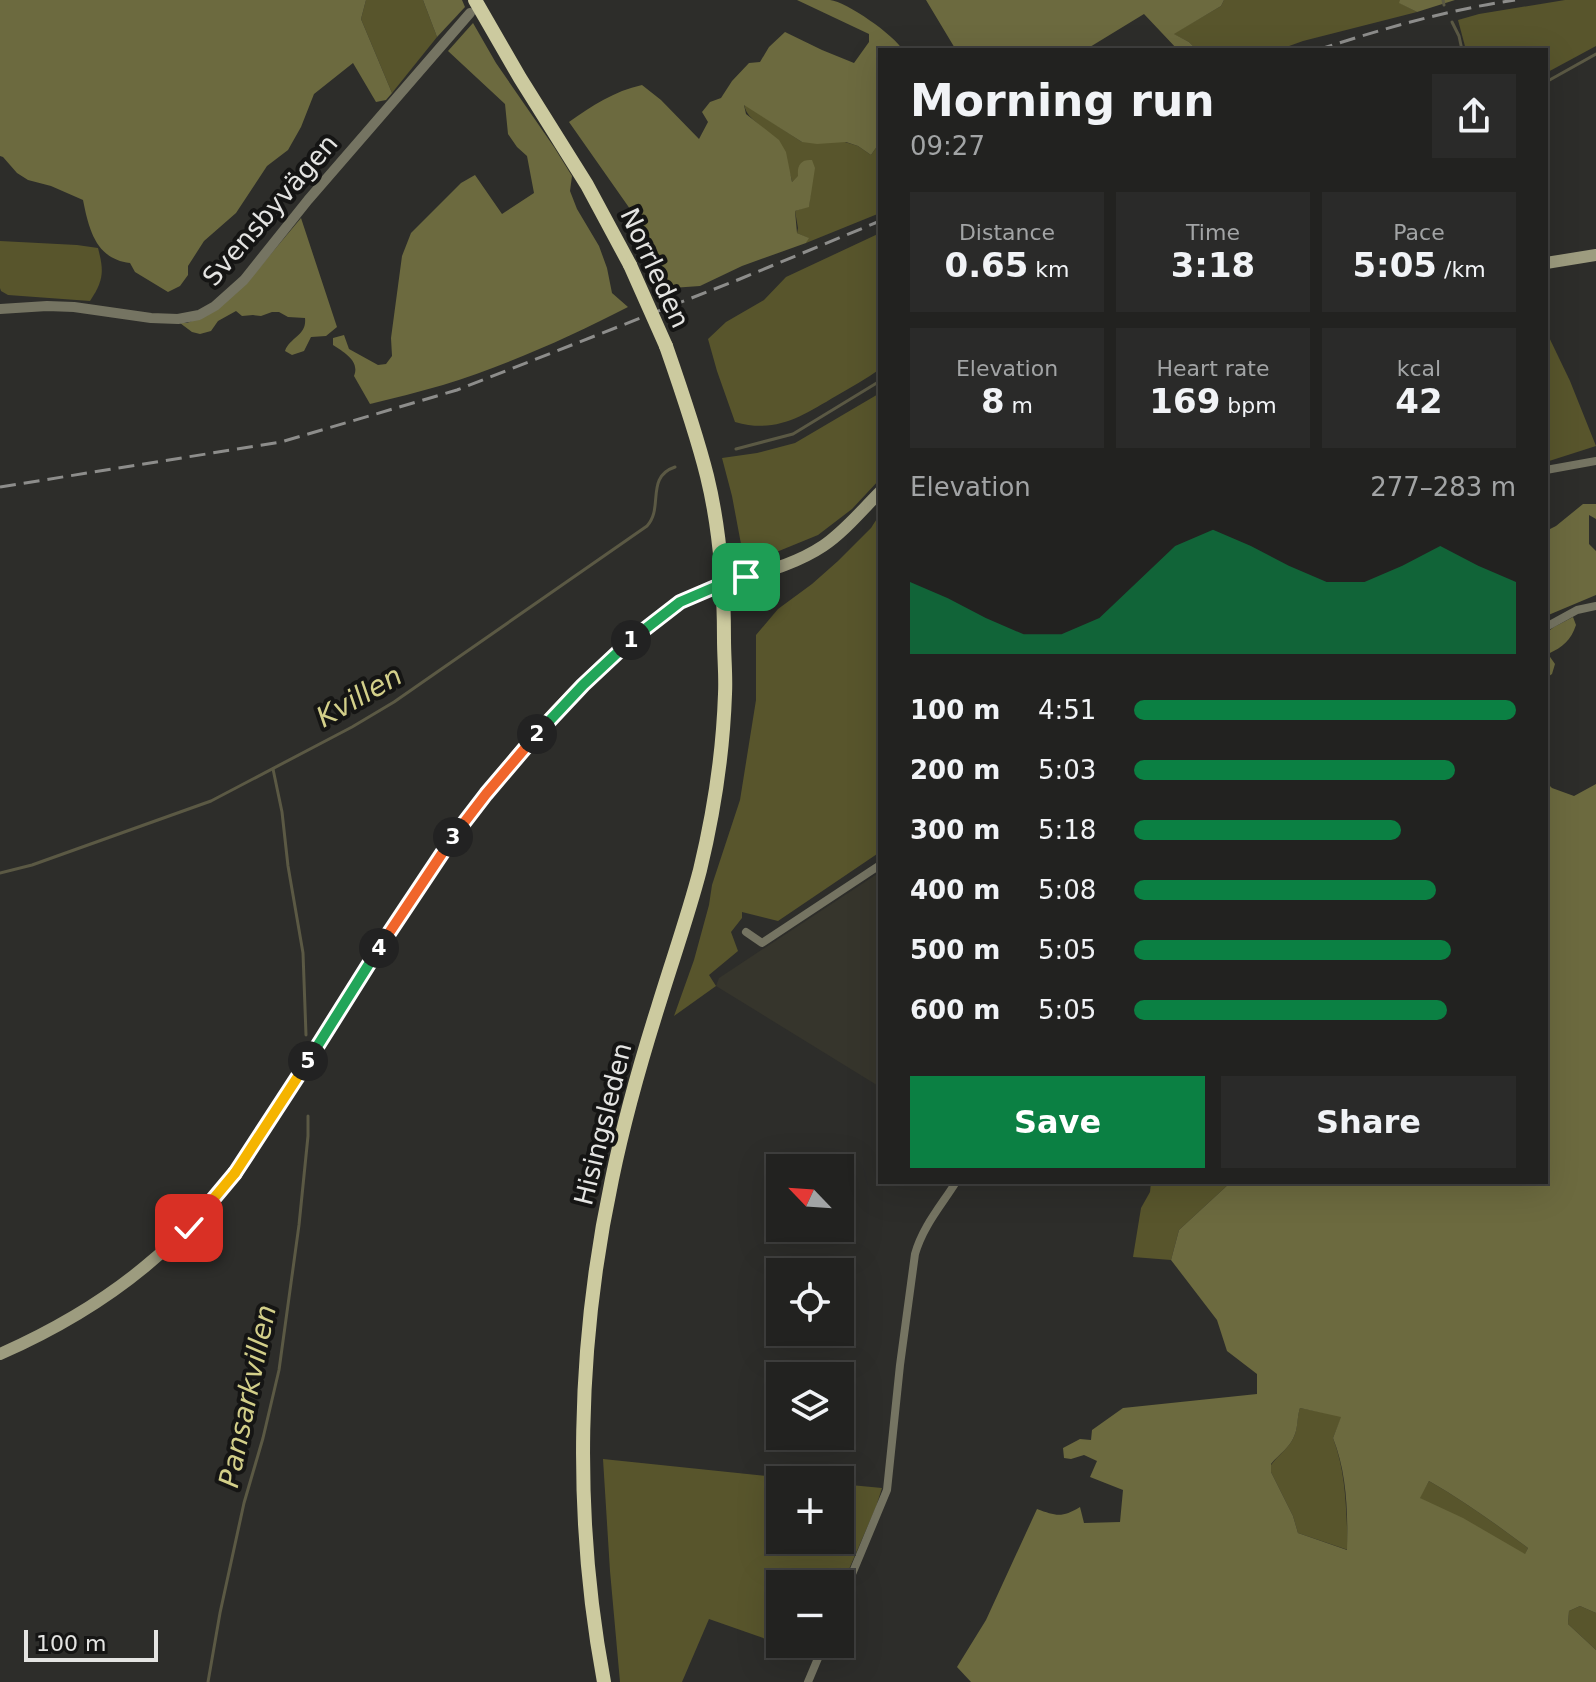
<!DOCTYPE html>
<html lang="en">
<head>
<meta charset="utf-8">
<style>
  :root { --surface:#222220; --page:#2a2a29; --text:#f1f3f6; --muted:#a2a4a5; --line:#3f3f3e; --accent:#0b8043 }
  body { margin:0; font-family:"DejaVu Sans",sans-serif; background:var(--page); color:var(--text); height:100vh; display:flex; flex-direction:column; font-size:30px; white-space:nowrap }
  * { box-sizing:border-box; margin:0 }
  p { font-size:26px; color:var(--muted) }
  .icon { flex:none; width:44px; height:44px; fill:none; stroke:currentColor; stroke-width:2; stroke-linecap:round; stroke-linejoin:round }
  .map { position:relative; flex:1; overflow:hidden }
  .details { position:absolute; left:878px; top:48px; width:670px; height:1136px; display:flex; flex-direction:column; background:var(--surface); border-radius:0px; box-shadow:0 8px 32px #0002,0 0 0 2px var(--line) }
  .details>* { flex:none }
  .needle { width:52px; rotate:295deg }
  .tools { position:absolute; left:766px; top:1154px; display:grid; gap:16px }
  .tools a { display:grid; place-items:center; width:88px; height:88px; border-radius:0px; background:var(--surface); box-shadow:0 8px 32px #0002,0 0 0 2px var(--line); font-size:40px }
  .scale { position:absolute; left:24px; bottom:20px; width:134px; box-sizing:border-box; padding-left:8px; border:4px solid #e4e4e2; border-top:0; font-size:22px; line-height:28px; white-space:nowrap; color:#e4e4e2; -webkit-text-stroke:6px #151514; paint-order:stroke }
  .pin { position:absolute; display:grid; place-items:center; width:68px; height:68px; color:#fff; margin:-34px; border-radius:16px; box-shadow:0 4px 12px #0006 }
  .km { position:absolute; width:40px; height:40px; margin:-20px; border-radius:50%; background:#222; color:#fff; font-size:22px; line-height:40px; text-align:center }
  .round { display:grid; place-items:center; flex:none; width:84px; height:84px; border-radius:0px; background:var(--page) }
  .overview { display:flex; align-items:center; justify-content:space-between; height:136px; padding:0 32px }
  h1 { font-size:44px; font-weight:700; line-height:60px }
  .metrics { display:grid; grid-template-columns:repeat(3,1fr); gap:12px; height:136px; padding:8px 32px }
  .metrics div { display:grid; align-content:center; border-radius:0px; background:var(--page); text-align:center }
  .metrics b { font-size:34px; font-weight:700 }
  .metrics small { font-size:22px; font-weight:400 }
  .metrics p { font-size:22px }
  .chart { height:224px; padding:16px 32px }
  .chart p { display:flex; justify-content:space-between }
  .chart svg { width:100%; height:144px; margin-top:8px; fill:var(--accent); opacity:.7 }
  .action { display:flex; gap:16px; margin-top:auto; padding:16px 32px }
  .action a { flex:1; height:92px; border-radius:0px; background:var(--accent); color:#fff; font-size:32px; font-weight:700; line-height:92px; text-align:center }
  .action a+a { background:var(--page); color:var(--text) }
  ul { padding:0 32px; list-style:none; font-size:26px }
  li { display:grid; grid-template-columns:128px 96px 1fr; align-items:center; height:60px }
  li i { height:20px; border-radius:10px; background:var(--accent) }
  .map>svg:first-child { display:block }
</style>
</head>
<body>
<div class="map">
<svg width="1596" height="1682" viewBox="0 0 1596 1682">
  <rect width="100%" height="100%" fill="#2d2d2a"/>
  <polygon fill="#36352c" points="880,872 880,1087 716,986 719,978"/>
  <g fill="#58552c">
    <polygon points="366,0 423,0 437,37 392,93 361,19"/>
    <polygon points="1224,0 1400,0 1400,3 1417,12 1303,41 1278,50 1197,50 1189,42 1173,34 1221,6"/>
    <polygon points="1565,0 1596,0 1596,46 1546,73 1546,50 1466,50 1458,20 1479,14"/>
    <path d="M744 104 802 142H845L858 146 871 155 880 142V213L806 243 808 238 797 233 798 228 795 211 809 206 811 189 799 176 792 182C791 167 770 137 759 125 751 117 746 115 744 104Z"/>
    <path d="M880 233V369C866 379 851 387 836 396 802 416 776 434 735 422L717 371 708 339 726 322 764 300 786 277Z"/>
    <path d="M0 241 77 245 98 248C104 271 104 280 90 301L8 295 1 291 0 288Z"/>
    <polygon points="1546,331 1570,381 1596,446 1546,462"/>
    <polygon points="880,393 880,479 852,509 818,535 774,553 761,556 750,552 741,544 732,496 722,458 757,453 795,443"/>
    <polygon points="880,514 880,852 778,921 742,912 742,918 731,932 738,951 709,975 716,986 674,1016 694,960 709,905 712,885 740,800 756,700 756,635 778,609 812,584 838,561 871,528"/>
    <polygon points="1151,1182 1231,1182 1179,1230 1171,1260 1133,1257 1141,1208 1150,1192"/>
    <path d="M1300 1408 1342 1416 1333 1438C1347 1475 1346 1512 1348 1550L1298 1533 1293 1516 1271 1472V1465C1279 1454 1291 1447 1295 1434 1298 1425 1297 1416 1300 1408Z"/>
    <polygon points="603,1459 804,1480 780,1480 780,1540 840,1540 840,1484 882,1488 876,1507 840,1590 840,1584 780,1584 780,1644 709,1619 682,1682 620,1682 610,1571"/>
    <path d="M1429 1481C1464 1501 1496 1524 1528 1548L1525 1555 1419 1498Z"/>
    <polygon points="1580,1606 1596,1613 1596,1650 1568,1624 1569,1611"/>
  </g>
  <g fill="#6c6a3f" fill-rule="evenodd">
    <path d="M0 0H366L361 19 392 93 386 100 376 102 353 63 314 94 301 127 288 150 267 166 236 213 204 241 188 266V275L180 286 168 292 135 272 130 263C96 259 89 230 83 200L51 186 28 180 17 173 3 157 0 156Z"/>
    <polygon points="423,0 462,0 465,7 437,37"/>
    <path d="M797 0C808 0 819 0 830 0 847 2 894 35 903 50H880V142L871 155 858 146 846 142 817 144 802 142 744 105 746 114 779 140 786 152 792 182 798 176C797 165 801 159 812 160L815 168 809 207 795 211 797 233 809 238 806 243 742 266 700 286 672 288 663 273 649 236 569 122C592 106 614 91 642 85L661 100 699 139 708 122 702 112 710 102 721 98 732 81 749 63 760 62 769 47 785 32 822 50 854 63 869 42V34Z"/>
    <polygon points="926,0 1224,0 1221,6 1174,34 1189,42 1197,50 1178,50 1144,14 1085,50 956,50"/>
    <polygon points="1400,0 1455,0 1417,12 1399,3"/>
    <path d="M473 23 496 63 554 147 572 176 570 191 577 209 599 246 607 268 612 293 628 307C570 337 505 366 443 385 419 392 394 398 370 404L354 376C360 361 345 353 333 345V338L344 335 349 349 378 365 386 364 392 356 391 338 402 256 411 233 461 183 475 175 502 214 534 193 527 156 517 147 508 134 505 104 448 51Z"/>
    <path d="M301 218 337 327 326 336 311 337 304 351 292 355 285 351C290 337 307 336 305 318L288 317 279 312H272L261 316 253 315 242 316 236 311 218 321 211 331 200 334 192 332 180 323H187L199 318 255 273Z"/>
    <polygon points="1583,504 1596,504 1596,519 1589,515 1589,544 1596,551 1596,595 1546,616 1546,531 1556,526"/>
    <path d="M1573 617 1576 625C1571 640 1563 647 1548 654L1555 664 1552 674 1546 678V633L1554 627Z"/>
    <path d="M1546 782 1552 788 1574 796 1596 784V1613L1580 1606 1569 1611 1568 1624 1596 1650V1682H971L957 1667 986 1620 1037 1509C1056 1516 1062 1518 1080 1507L1084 1523 1120 1522 1123 1490 1090 1477 1097 1461 1084 1455 1071 1459 1064 1458 1063 1448 1080 1439 1091 1440 1092 1430 1123 1408 1257 1394V1374L1227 1351 1217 1320 1171 1260 1179 1230 1231 1182H1546ZM1300 1408 1341 1417 1333 1438C1347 1473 1348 1513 1347 1550L1298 1533 1293 1516 1271 1472V1464C1279 1454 1291 1447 1295 1434 1298 1426 1297 1417 1300 1408ZM1429 1481C1464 1501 1496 1524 1528 1548L1525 1554 1463 1518 1420 1498Z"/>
  </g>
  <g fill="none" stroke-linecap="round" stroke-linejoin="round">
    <g stroke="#5b5944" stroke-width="3">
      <polyline points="1443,0 1444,5"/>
      <polyline points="1452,22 1459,36 1462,50"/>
      <polyline points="1546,82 1596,54"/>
      <polyline points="736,449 793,434 880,381"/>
      <polyline points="273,769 282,812 288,866 303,953 306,1035"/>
      <path d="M0 873 32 865 211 801 352 727 394 702 647 526C664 508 645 477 675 467"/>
      <polyline points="208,1682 220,1613 244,1503 263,1438 279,1370 299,1225 308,1136 308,1116"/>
    </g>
    <g stroke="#757462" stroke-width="8">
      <polyline points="1546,470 1596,461"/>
      <polyline points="1546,627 1577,610 1596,606"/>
      <polyline points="746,932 762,943 880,865"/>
      <path d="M840 1603 887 1490 900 1365 915 1254C923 1226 941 1206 956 1182"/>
      <polyline points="808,1682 824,1644"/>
    </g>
    <polyline stroke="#757462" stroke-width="10" points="0,309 47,306 74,307 151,318 178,319 199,315 215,306 244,280 308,200 470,13"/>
    <g stroke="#9d9c7f" stroke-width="12">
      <polyline points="1546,263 1596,255"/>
      <path d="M0 1354C111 1305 190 1241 258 1140 292 1087 325 1034 359 981 435 859 517 735 629 641 649 625 670 606 693 596 735 577 784 572 823 546 844 532 862 510 880 492"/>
    </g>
    <g stroke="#ccca9f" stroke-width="14">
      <polyline points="475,0 520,78 587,185 630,265"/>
      <path d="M604 1682C573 1517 577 1343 612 1179 624 1121 640 1064 658 1007 672 961 688 916 700 870 714 812 723 753 725 694 726 676 724 658 724 639 724 586 720 529 707 476 696 432 681 389 666 346"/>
    </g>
    <g stroke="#8d8d8b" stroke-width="3" stroke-dasharray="16 8" stroke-linecap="butt">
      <path d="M1317 50C1382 29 1447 10 1515 0"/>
      <polyline points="0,487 281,442 457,390 740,279 880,221"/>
    </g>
    <polyline stroke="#ccca9f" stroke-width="14" points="630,265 666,346"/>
  </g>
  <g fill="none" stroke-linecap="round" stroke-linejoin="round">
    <g stroke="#fff" stroke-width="16">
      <polyline id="split-1" points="631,640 680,602 722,584 746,577"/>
    </g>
    <g stroke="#fff" stroke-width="16">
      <polyline id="split-2" points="537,734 583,685 631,640"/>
    </g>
    <g stroke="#fff" stroke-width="16">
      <polyline id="split-3" points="453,837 486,794 537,734"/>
    </g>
    <g stroke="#fff" stroke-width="16">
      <polyline id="split-4" points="379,948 453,837"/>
    </g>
    <g stroke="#fff" stroke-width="16">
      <polyline id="split-5" points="308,1061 379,948"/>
    </g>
    <g stroke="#fff" stroke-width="16">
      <polyline id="split-6" points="235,1173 308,1061"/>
    </g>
    <g stroke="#fff" stroke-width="16">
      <polyline id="split-7" points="189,1228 235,1173"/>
    </g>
    <use href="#split-1" stroke="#22a559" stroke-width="10"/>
    <use href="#split-2" stroke="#22a559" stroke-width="10"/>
    <use href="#split-3" stroke="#f0652b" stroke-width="10"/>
    <use href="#split-4" stroke="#f0652b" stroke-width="10"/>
    <use href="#split-5" stroke="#22a559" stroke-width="10"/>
    <use href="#split-6" stroke="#f5b400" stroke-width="10"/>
    <use href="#split-7" stroke="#f5b400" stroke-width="10"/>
  </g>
  <g text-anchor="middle" stroke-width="8" stroke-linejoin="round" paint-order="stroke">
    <g font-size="26" fill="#e4e4e2" stroke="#151514">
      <text transform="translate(270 210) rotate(-49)" y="9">Svensbyvägen</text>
      <text transform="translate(655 268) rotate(65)" y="9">Norrleden</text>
      <text transform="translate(603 1124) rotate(-76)" y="9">Hisingsleden</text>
    </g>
    <g font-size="28" font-style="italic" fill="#d3cf89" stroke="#151514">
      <text transform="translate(359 696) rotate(-30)" y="10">Kvillen</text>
      <text transform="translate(247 1396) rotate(-78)" y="10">Pansarkvillen</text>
    </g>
  </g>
</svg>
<div class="tools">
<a><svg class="needle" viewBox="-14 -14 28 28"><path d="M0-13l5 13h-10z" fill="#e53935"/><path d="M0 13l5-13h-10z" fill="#a2a4a5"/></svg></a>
<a><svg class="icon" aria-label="locate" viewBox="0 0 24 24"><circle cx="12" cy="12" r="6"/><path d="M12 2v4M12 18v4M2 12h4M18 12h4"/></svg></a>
<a><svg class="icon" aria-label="layers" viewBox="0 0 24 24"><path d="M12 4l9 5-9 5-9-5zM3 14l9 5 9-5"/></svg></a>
<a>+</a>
<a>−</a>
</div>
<div class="scale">100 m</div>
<div class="pin" style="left:746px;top:577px;background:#1e9e55"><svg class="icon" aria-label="arrive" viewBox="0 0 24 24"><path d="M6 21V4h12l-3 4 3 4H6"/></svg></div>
<div class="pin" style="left:189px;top:1228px;background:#d93025"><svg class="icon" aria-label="check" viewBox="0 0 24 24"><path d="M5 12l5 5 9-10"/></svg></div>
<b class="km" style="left:631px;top:640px">1</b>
<b class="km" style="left:537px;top:734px">2</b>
<b class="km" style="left:453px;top:837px">3</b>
<b class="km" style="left:379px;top:948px">4</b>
<b class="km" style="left:308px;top:1061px">5</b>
<section class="details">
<div class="overview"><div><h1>Morning run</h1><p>09:27</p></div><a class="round"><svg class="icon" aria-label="share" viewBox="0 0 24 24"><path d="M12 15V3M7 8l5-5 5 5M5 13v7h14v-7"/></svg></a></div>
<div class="metrics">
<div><p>Distance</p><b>0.65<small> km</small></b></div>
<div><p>Time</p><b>3:18</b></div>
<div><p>Pace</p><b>5:05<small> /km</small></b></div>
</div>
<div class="metrics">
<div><p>Elevation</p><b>8<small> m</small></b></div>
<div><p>Heart rate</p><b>169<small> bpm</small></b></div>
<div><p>kcal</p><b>42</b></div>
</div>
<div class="chart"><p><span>Elevation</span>277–283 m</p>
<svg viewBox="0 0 160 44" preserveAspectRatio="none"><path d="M0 44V22L10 27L20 33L30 38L40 38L50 33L60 22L70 11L80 6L90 11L100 17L110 22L120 22L130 17L140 11L150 17L160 22V44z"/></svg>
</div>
<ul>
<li><b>100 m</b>4:51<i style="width:100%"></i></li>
<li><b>200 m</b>5:03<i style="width:84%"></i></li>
<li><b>300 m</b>5:18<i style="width:70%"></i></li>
<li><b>400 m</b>5:08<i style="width:79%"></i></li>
<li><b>500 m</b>5:05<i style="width:83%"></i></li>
<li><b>600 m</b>5:05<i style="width:82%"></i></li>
</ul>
<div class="action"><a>Save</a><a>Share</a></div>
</section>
</div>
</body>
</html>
